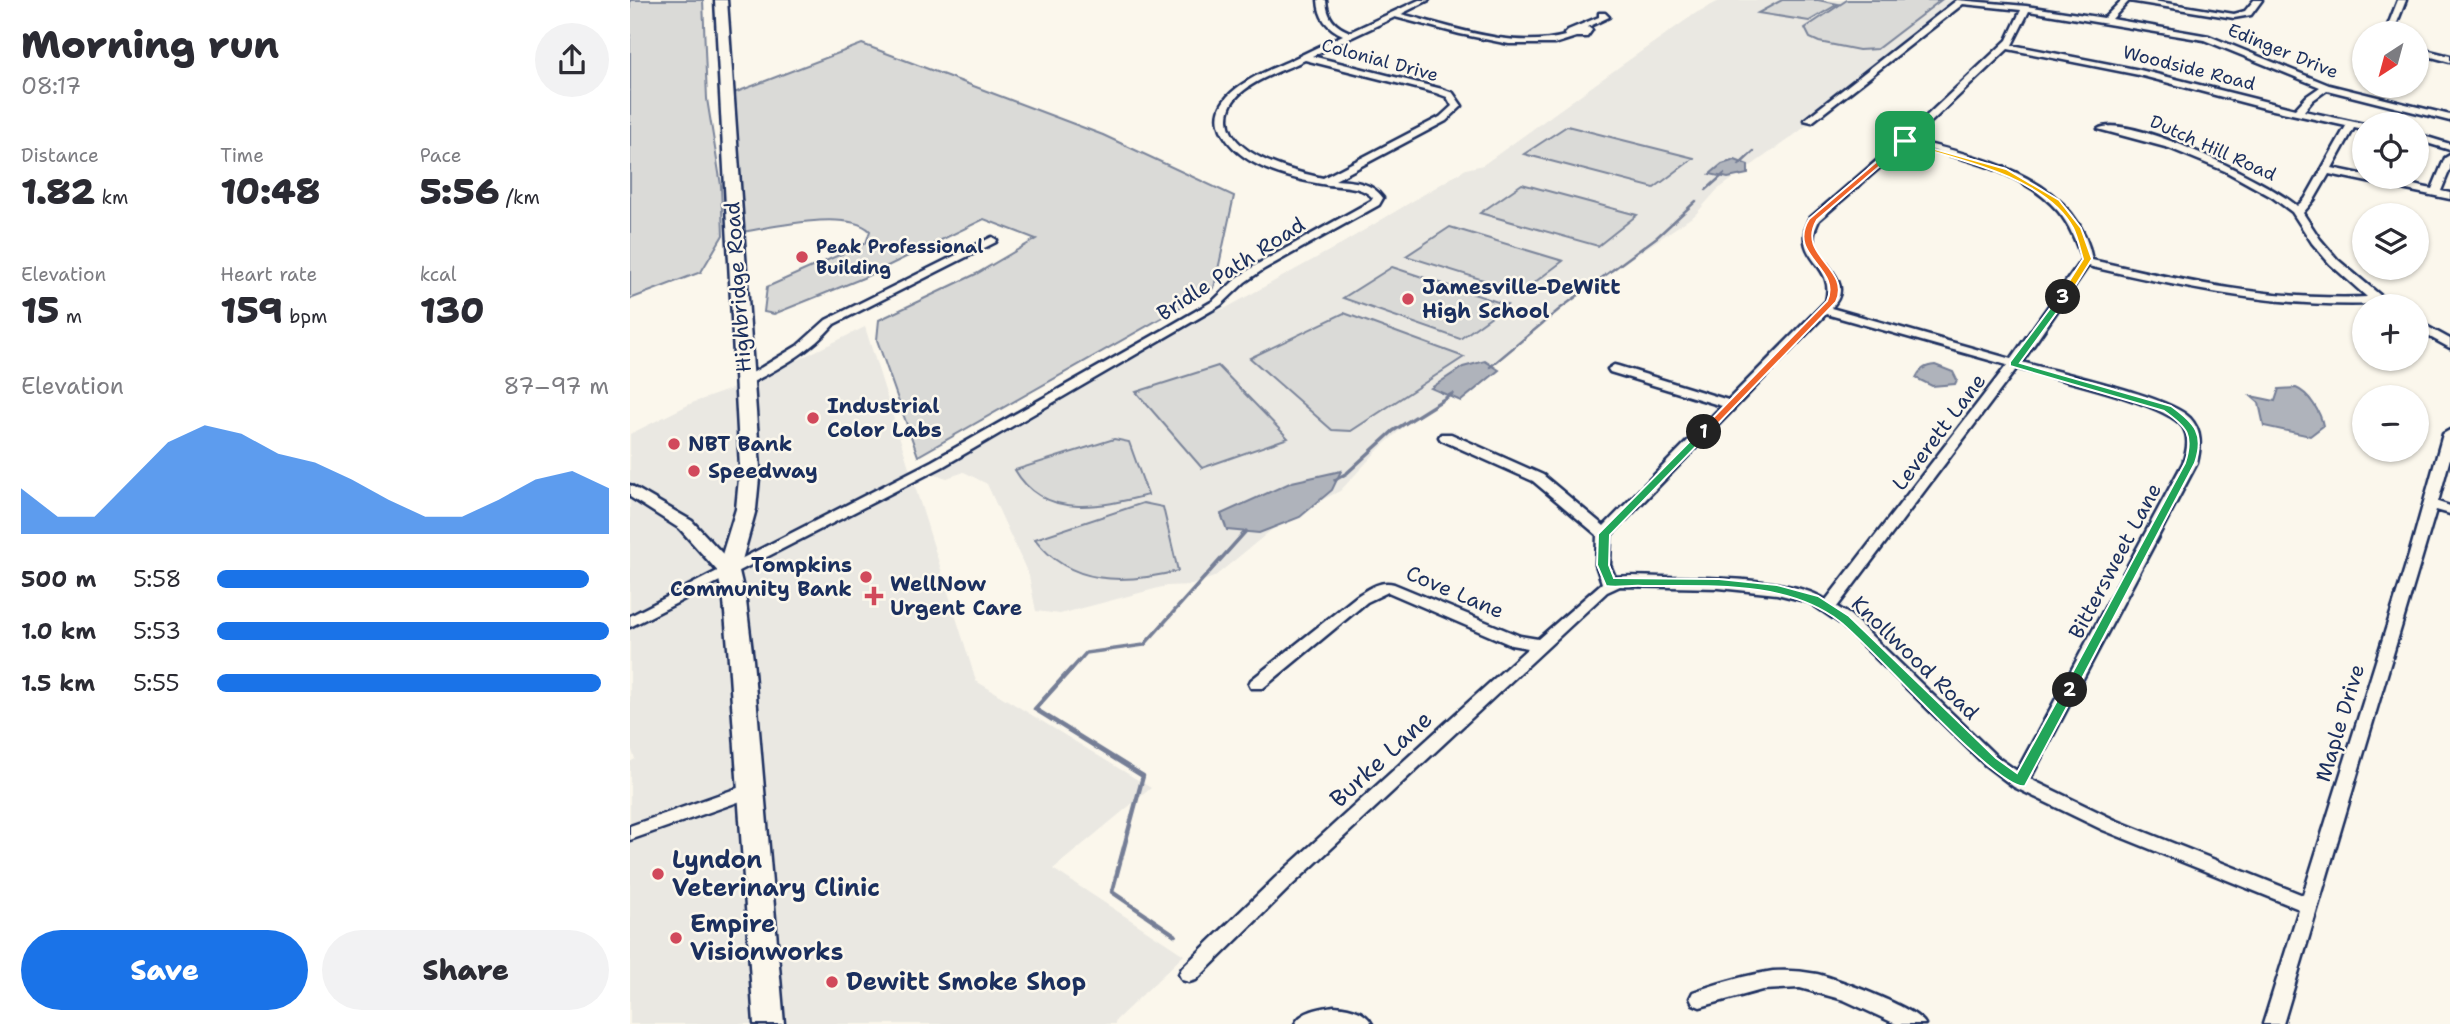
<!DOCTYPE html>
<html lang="en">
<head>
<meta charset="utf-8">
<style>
  :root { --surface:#fff; --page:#f2f2f3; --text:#2b2b33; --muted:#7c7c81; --accent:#1a73e8 }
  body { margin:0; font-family:"Shantell Sans",sans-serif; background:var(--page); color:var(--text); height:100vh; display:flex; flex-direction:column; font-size:26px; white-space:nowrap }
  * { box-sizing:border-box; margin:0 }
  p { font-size:23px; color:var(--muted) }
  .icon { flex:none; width:38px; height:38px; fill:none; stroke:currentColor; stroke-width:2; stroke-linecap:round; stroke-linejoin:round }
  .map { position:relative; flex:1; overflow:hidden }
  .panel { display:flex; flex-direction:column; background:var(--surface); width:630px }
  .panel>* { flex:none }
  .needle { width:46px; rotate:216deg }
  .fabs { position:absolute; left:1722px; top:21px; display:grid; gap:14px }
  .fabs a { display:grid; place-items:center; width:77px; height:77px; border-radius:50%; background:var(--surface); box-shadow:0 2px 5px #0004; font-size:35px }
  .pin { position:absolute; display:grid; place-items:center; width:60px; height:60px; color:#fff; margin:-30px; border-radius:14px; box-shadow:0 4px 10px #0006 }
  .km { position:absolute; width:35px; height:35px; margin:-18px; border-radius:50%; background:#222; color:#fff; font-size:19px; line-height:35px; text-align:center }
  .round { display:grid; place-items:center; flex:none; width:74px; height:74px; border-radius:37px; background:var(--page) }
  .summary { display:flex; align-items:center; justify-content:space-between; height:119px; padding:0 21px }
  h1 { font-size:38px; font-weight:800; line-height:52px }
  .stats { display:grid; grid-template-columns:repeat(3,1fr); gap:10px; height:119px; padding:7px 21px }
  .stats div { display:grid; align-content:center }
  .stats b { font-size:35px; font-weight:800 }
  .stats small { font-size:19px; font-weight:400 }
  .stats p { font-size:19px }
  .chart { height:196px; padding:14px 21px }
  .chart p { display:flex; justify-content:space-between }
  .chart svg { width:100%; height:126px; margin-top:7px; fill:var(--accent); opacity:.7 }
  .action { display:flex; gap:14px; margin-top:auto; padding:14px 21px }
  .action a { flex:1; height:80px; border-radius:42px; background:var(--accent); color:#fff; font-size:28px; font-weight:800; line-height:80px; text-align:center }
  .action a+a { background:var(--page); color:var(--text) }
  ul { padding:0 21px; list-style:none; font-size:23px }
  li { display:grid; grid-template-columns:112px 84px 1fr; align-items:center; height:52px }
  li i { height:18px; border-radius:9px; background:var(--accent) }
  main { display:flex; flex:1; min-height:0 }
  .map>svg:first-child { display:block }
</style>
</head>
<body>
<main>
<section class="panel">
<div class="summary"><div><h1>Morning run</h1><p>08:17</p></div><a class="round"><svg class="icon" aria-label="share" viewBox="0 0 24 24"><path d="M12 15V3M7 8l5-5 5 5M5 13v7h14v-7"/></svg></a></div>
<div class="stats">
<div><p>Distance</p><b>1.82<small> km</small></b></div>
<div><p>Time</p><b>10:48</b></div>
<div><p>Pace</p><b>5:56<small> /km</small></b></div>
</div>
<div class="stats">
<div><p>Elevation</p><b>15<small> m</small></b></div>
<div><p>Heart rate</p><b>159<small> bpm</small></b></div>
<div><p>kcal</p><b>130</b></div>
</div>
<div class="chart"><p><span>Elevation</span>87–97 m</p>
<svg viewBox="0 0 160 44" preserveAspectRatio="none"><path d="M0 44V28L10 38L20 38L30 25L40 12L50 6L60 9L70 16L80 19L90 25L100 32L110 38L120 38L130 32L140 25L150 22L160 28V44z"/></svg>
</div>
<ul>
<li><b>500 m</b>5:58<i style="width:95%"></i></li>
<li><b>1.0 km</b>5:53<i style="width:100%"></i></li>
<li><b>1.5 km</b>5:55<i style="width:98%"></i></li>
</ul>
<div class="action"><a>Save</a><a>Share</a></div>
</section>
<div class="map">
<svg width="1820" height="1024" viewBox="0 0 1820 1024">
  <rect width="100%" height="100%" fill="#fbf7ec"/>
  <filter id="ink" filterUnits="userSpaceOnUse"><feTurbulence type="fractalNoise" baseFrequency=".0143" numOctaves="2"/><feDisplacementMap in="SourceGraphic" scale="14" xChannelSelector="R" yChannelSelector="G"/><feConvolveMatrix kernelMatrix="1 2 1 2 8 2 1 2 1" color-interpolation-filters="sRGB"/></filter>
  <g filter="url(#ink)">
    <g fill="#eae8e2">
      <polygon points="1091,0 1341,0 1163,136 1087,190 1065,215 954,290 870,357 786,416 750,448 710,491 656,518 584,577 562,585 536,586 430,614 406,611 399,576 357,484 334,472 317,478 301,473 579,313 596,308 706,247 836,169 853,165 989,67 1066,13"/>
      <polygon points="235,327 346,681 521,788 423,869 554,955 486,1020 485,1024 0,1024 0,762 5,759 0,745 0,434 62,403 124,381"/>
    </g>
    <g fill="#dadad7" stroke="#7a849a" stroke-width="2">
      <polygon points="0,0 73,0 77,99 91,185 93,235 71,272 0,299"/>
      <polygon points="1152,0 1188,0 1208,4 1179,21 1128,13"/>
      <polygon points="1217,0 1311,0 1247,49 1229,50 1189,42 1180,38 1175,28"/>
      <path d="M232 44 473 135 604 196 584 288 288 456 247 340 249 320 346 274 406 239 354 219 233 278 144 314 134 312 137 287 236 243 240 231C217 209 143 227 112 232L104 93Z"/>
      <polygon points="937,126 1064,158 1024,188 894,154"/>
      <polygon points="892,184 1007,215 968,246 850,213"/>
      <polygon points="820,227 933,261 892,292 776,256"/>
      <polygon points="762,267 877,305 830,339 713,298"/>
      <polygon points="714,313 834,357 721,431 702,430 620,358"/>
      <polygon points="588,366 658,438 572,468 506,392"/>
      <path d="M484 439 499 442 518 495C471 507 414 520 385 470Z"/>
      <path d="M513 503 533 507 548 571C495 584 440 586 405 539Z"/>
    </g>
    <g fill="#afb3bb" stroke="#747e96" stroke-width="2">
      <polygon points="1105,160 1118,165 1118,174 1098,178 1080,174 1092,164"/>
      <polygon points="855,361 869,370 831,401 801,388 833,367"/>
      <path d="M1305 365 1323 372 1327 380 1325 384 1302 386 1286 378C1290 369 1295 366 1305 365Z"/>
      <path d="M1666 388C1679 393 1691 413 1693 426L1680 436 1634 426 1629 403 1621 396 1645 401 1649 389Z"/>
      <polygon points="711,471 702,490 670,517 629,533 597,530 591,514 662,482"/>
    </g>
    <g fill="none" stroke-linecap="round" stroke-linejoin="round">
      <g stroke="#747e96" stroke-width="2.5">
        <polyline points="1109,165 1124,151"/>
        <polyline points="1076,190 1094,174"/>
        <polyline points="860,367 931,308 1027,237 1066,201"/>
      </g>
      <g stroke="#747e96" stroke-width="3.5">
        <polyline points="705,480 717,473 763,431 822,394"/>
        <polyline points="440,671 456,653 514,645 616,531"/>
      </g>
      <polyline stroke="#747e96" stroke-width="4.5" points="441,669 405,709 513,776 482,892 545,935"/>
      <g stroke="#1b2f5e" stroke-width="5">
        <g id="minor">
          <path d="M688 0H696C697 17 704 26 720 32L789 0H799L771 14C823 27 882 50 935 36L934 34 938 30 969 17V13H975L979 17 958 27 962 30 957 37H946L924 44H879L830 34 765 17 682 56 812 89 823 93 832 106 816 121 705 180C723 181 742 182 753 198L749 205 634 269 615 282 591 305 312 467 0 627V616L302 461 533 330 583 301 607 278 626 265 741 201 743 198C731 185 714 187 698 185 661 179 608 167 591 130 575 93 635 72 659 61 677 52 695 44 713 35 697 28 689 18 688 0ZM675 60 806 93 817 97 822 106 810 117 693 178C665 172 599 156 598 119 598 112 600 105 605 99 621 80 652 71 675 60Z"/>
          <path d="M1327 0 1396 6 1474 18 1492 0H1517L1604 14 1615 11 1624 0H1632L1621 15 1604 18 1499 1 1482 19 1579 36 1699 85 1820 115V121L1697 90 1683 100 1674 111 1734 124V130L1724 128 1702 168 1802 189 1815 158 1820 155V169L1811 191 1820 193V199L1699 174 1684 200 1673 213 1690 239 1708 260 1763 306H1750L1746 304C1647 308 1554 288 1458 266L1392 362C1426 372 1539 396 1560 418 1572 431 1571 446 1567 463L1400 779 1485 820 1673 895 1779 555 1813 434 1820 430V458L1808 502 1820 506V514L1806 510 1653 1024H1633L1669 909 1473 830 1384 787 1355 765 1210 623 1179 602 1147 594 1089 588 990 586 977 592 660 887 566 980 559 982 552 980 549 974 552 968 646 877 898 648 881 645 758 592 737 602 633 688H621L619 684 621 680 727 596C738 589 750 580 764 584L890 636 908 639 972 583 966 565 967 535 903 481 811 440 809 437 811 434H821L913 475 974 526 1092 406 980 372 978 369 984 365 988 366 1098 400 1196 301C1206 262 1161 261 1179 219L1272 139 1377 40 1391 10 1333 4 1182 122 1174 120ZM1399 11 1574 40 1690 87 1677 96 1665 109 1510 70 1382 45ZM1378 49 1509 75 1634 108 1716 126 1675 199 1667 206C1642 184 1497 111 1468 129L1539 148 1595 171 1642 197 1662 212 1682 243 1700 264 1737 297C1643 301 1553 281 1462 260 1448 178 1350 157 1282 140ZM1277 144C1328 157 1391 169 1428 211 1440 225 1446 242 1452 259L1381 359 1201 308C1227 282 1189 265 1184 243 1182 234 1186 228 1189 220ZM1196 314 1377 365 1196 600C1161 577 1077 578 1034 577 1018 577 1001 575 985 577L980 565 981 535ZM1387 368C1419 377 1538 403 1553 427 1560 438 1557 451 1553 463L1387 771 1367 757 1220 615 1207 607Z"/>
          <polygon points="1768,0 1776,0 1763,33 1755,33"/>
          <polygon points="1787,48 1820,56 1820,62 1787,53"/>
          <polygon points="1734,57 1734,70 1725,63"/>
          <polygon points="1787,134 1820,144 1820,150 1787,140"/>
          <path d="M362 237 367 240 366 242 204 324C180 352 151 367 119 384L115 385 109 381 167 346 196 320Z"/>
          <polygon points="1787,321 1820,339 1820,348 1787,330"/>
          <polygon points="119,784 125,786 128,791 125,796 0,840 0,826"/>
          <path d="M1143 971C1158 970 1172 971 1187 974 1207 979 1287 1008 1295 1024H1266L1214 1000 1170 988 1132 990 1070 1007 1063 1004 1060 998 1063 992C1089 983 1116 975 1143 971Z"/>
          <path d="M704 1006C718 1007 736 1011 742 1024H665C671 1011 691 1008 704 1006Z"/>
        </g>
      </g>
      <g stroke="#1b2f5e" stroke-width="5">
        <polygon id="major" points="0,485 62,521 105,567 107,571 105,575 91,575 50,529 0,497"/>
      </g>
      <g stroke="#1b2f5e" stroke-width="5">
        <polygon id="highway" points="85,0 97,0 130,468 126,509 109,571 116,601 123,660 154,1024 124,1024 99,660 94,601 87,571 106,509 110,468"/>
      </g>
      <use href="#minor" fill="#fbf7ec" fill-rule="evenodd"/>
      <use href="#major" fill="#fbf7ec" fill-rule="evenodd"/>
      <use href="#highway" fill="#fbf7ec" fill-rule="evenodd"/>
    </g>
  </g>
  <path fill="#f0652b" stroke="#fff" stroke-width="2" d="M1272 140 1279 141 1187 220C1166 256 1222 268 1206 302L1078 434H1071V430L1197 301C1212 268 1156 256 1179 219Z"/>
  <path fill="#22a559" stroke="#fff" stroke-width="2" d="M1071 430 1080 432 980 535 979 565 984 578 1089 579 1147 585 1188 596 1219 616 1366 758 1387 773 1435 686H1445L1446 690 1395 786C1369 793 1239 643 1209 621 1155 580 1078 587 1013 586 1001 585 987 588 976 586L967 565 968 534Z"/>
  <path fill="#22a559" stroke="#fff" stroke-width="2" d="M1430 295 1438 297 1390 363 1541 406C1565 423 1575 434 1565 463L1446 690 1440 694 1433 690 1555 463C1564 435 1557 427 1534 411L1380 366V362Z"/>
  <path fill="#f5b400" stroke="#fff" stroke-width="2" d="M1272 140 1376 169 1429 200 1451 228 1462 259 1437 299 1429 297 1453 259C1450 250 1448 238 1443 228 1416 177 1324 158 1272 143Z"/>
  <g fill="#d1495b" stroke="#fbf7ec" stroke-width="2.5">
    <circle cx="172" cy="257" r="7"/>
    <circle cx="778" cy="299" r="7"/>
    <circle cx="183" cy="418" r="7"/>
    <circle cx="44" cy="444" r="7"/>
    <circle cx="64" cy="471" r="7"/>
    <circle cx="236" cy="577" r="7"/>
    <path d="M240.5 585.5h7v7h7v7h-7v7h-7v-7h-7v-7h7z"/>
    <circle cx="28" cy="874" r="7"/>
    <circle cx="46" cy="938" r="7"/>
    <circle cx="202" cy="982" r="7"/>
  </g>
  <g text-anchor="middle" stroke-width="5" stroke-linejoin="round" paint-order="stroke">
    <g font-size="18" fill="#1b2f5e" stroke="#fbf7ec">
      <text transform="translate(1653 51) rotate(22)" y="6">Edinger Drive</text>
      <text transform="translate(750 60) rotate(15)" y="6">Colonial Drive</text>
      <text transform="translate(1559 68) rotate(14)" y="6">Woodside Road</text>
      <text transform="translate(1583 148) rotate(24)" y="6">Dutch Hill Road</text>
    </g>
    <g font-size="18" font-weight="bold" fill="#1b2f5e" stroke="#fbf7ec" text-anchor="start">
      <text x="186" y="253">Peak Professional<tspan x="186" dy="21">Building</tspan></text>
    </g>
    <g font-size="21" fill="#1b2f5e" stroke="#fbf7ec">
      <text transform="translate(601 269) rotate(-33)" y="7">Bridle Path Road</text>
      <text transform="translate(108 287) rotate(-94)" y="7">Highbridge Road</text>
      <text transform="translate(1309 432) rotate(-53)" y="7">Leverett Lane</text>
      <text transform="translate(1485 561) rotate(-62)" y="7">Bittersweet Lane</text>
      <text transform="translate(825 592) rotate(23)" y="7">Cove Lane</text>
      <text transform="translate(1285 658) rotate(44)" y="7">Knollwood Road</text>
      <text transform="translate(1710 723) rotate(-73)" y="7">Maple Drive</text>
    </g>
    <g font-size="21" font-weight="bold" fill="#1b2f5e" stroke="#fbf7ec" text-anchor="start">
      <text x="792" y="294">Jamesville-DeWitt<tspan x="792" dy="24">High School</tspan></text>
      <text x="197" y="413">Industrial<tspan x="197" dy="24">Color Labs</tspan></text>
      <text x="58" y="451">NBT Bank</text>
      <text x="78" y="478">Speedway</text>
      <text x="222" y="572" text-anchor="end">Tompkins<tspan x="222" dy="24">Community Bank</tspan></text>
      <text x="260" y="591">WellNow<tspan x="260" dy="24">Urgent Care</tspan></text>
    </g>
    <g font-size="24" fill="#1b2f5e" stroke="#fbf7ec">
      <text transform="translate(751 759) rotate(-43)" y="8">Burke Lane</text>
    </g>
    <g font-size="24" font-weight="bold" fill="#1b2f5e" stroke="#fbf7ec" text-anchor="start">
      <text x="42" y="868">Lyndon<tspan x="42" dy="28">Veterinary Clinic</tspan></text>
      <text x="60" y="932">Empire<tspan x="60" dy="28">Visionworks</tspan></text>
      <text x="216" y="990">Dewitt Smoke Shop</text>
    </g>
  </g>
</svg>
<div class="fabs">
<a><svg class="needle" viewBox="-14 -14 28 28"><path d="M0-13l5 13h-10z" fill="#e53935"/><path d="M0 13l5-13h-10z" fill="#7c7c81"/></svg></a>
<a><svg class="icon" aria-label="locate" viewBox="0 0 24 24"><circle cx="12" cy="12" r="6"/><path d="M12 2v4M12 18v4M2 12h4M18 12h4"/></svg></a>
<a><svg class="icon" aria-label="layers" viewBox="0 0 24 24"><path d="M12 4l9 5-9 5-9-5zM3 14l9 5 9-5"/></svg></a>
<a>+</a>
<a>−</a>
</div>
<div class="pin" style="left:1275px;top:141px;background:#1e9e55"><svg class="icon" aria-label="arrive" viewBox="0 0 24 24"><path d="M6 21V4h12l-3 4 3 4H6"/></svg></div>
<b class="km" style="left:1074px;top:432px">1</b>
<b class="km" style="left:1440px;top:690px">2</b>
<b class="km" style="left:1433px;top:297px">3</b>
</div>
</main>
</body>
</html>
